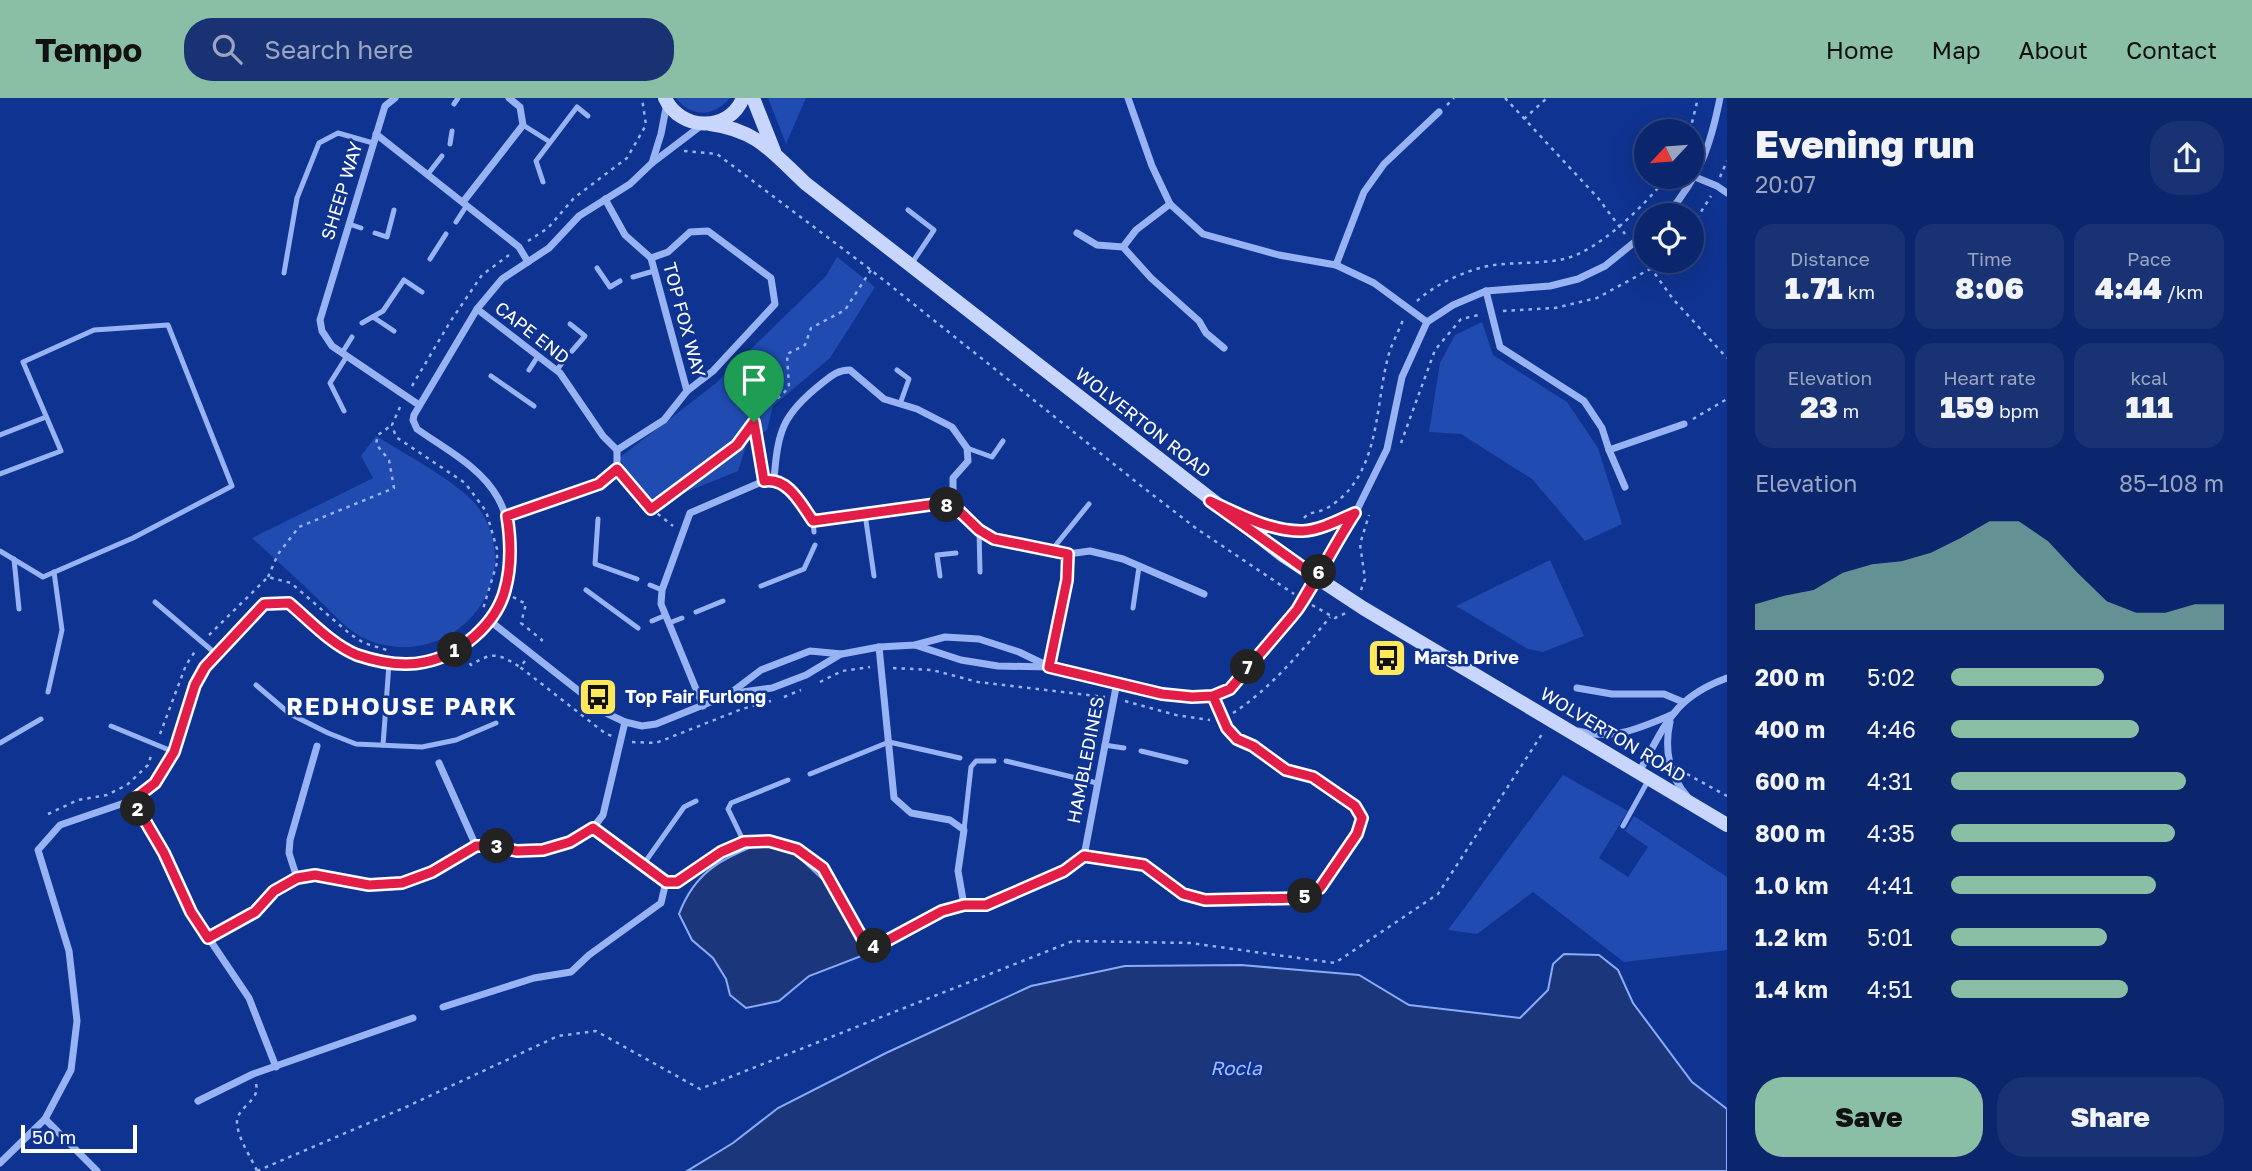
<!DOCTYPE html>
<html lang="en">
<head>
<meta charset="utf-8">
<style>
  :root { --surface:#0b266c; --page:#193274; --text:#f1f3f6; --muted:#9aa5c2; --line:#2b437f; --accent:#8abfa5 }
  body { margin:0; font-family:"Golos Text",sans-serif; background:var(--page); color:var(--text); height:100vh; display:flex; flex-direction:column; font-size:26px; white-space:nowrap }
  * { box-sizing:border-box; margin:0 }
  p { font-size:23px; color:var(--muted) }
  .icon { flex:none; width:38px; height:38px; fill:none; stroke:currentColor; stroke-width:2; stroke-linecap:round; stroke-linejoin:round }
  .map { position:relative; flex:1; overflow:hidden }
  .sheet { display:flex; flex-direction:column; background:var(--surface); width:525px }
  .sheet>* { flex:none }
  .needle { width:46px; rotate:244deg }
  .fabs { position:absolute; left:1634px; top:21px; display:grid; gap:14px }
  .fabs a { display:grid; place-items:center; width:70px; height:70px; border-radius:50%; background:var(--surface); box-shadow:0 7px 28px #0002,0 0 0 2px var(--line); font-size:35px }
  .scale { position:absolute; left:21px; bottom:18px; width:116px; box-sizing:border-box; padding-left:7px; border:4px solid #fff; border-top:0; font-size:19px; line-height:24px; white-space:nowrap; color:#fff; -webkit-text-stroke:5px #0f3390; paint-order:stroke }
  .pin { position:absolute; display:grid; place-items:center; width:60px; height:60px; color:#fff; margin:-72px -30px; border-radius:50% 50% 50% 0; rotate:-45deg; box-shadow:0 0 7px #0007 }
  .pin .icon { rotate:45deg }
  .km { position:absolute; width:35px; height:35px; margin:-18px; border-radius:50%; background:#222; color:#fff; font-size:19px; line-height:35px; text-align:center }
  .round { display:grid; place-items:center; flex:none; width:74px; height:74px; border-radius:28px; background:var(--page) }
  .head { display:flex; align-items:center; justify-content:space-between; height:119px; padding:0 28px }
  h1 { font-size:38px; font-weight:800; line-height:52px }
  .stats { display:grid; grid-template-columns:repeat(3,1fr); gap:10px; height:119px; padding:7px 28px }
  .stats div { display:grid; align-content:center; border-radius:18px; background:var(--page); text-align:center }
  .stats b { font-size:30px; font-weight:800 }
  .stats small { font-size:19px; font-weight:400 }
  .stats p { font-size:19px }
  .chart { height:196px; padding:14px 28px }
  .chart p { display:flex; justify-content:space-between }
  .chart svg { width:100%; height:126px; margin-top:7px; fill:var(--accent); opacity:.7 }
  .button { display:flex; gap:14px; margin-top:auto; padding:14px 28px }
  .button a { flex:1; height:80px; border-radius:28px; background:var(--accent); color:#111; font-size:28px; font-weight:800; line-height:80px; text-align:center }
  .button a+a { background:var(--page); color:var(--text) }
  ul { padding:0 28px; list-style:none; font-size:23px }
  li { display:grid; grid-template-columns:112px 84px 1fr; align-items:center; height:52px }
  li i { height:18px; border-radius:9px; background:var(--accent) }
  header { display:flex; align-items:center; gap:42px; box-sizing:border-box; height:98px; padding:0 35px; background:var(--accent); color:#111 }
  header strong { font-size:33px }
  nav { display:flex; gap:38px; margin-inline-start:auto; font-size:24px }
  .search { width:490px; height:63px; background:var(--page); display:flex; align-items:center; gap:18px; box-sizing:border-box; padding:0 24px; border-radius:28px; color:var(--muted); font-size:26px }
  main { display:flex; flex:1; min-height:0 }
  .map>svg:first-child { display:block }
</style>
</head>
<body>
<header>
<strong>Tempo</strong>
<div class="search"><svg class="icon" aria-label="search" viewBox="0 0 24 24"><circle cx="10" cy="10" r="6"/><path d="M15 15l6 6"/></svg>Search here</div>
<nav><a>Home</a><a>Map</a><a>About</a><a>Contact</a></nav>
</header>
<main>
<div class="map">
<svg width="1727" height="1073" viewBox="0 0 1727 1073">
  <rect width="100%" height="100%" fill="#0f3390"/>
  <g fill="#204bb0">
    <path d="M676 0H730C714 19 692 20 676 0Z"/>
    <polygon points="768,0 806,0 786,46"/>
    <polygon points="837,159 875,189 830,260 773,308 767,332 748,342 738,373 649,409 619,360 715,286 826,178"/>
    <polygon points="1482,224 1493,257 1567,304 1598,350 1622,426 1585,443 1532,381 1461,336 1429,334 1440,265 1455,237"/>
    <path d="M376 338C403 355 464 387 480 412 529 486 450 575 368 542 348 534 333 515 318 501 296 480 274 460 252 440L373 380 361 358Z"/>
    <polygon points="1550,462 1584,538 1543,554 1528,551 1456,508"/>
    <polygon points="1563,677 1628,713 1599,760 1628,779 1648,749 1625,733 1634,718 1727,779 1727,852 1624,864 1533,794 1477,836 1448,832"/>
  </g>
  <g fill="#1c367c" stroke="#8aabf7" stroke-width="2">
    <path d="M758 746 793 754 830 788 864 857 809 878 779 903 746 910 730 897 726 881 713 860 692 842 679 816C695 774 719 763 758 746Z"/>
    <polygon points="1564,856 1599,857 1618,872 1633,905 1692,984 1727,1011 1727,1073 687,1073 733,1045 778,1010 886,955 1031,888 1125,868 1241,867 1359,877 1409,907 1520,920 1548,892 1553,866"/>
  </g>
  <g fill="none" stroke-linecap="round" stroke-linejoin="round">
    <g stroke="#98b3f3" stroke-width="2.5" stroke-dasharray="3.5 5" stroke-linecap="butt">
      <polyline points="1505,0 1598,100 1625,136"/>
      <polyline points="1447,7 1454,0"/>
      <polyline points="1524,21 1547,0"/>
      <polyline points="1690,33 1698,0"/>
      <polyline points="684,53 717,56 871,172 1140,387 1197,431 1294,496"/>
      <polyline points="1720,79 1727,63"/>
      <polyline points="1692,128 1711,98"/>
      <polyline points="528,143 548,130 574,100 627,60 646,27 642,0"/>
      <polyline points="1640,155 1673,201 1727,260"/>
      <path d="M1417 203C1437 185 1468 171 1494 167 1517 164 1541 166 1564 161 1599 153 1645 107 1667 79"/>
      <polyline points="1503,213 1555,210 1597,200 1652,170 1659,163"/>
      <polyline points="412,288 450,224 482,177 509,157"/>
      <polyline points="400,309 392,327 396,339 465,385 486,413 497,451 497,465 483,511"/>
      <polyline points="1693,321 1727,301"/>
      <polyline points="753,324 762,372"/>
      <polyline points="1401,345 1435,252 1461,221 1479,217"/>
      <polyline points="624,378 644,405 673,428"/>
      <polyline points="651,411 737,347 764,308 781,298 789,289 787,256 805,247 811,230 845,212 871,172"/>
      <path d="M1304 420C1309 414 1315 415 1323 412 1332 408 1342 400 1349 392 1381 353 1376 298 1390 252 1394 242 1399 232 1403 222"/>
      <polyline points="268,479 278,456 299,429 394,390 389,362 376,346 378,337 392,327"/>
      <polyline points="1361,492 1365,481 1360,446 1369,417"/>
      <polyline points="513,499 526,506 521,525 542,542 538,547"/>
      <polyline points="1312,507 1335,520 1346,515"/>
      <polyline points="209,537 268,479 291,485 350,536 364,545 390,553"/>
      <path d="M465 558 471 567C493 553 499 556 520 569"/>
      <polyline points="525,563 520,569 606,636 612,638"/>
      <polyline points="893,570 932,572 978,584 1105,599"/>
      <polyline points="820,584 842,573 870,569"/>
      <polyline points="784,599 801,592"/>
      <polyline points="1125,603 1176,617 1210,622"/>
      <path d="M1233 615C1268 593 1303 552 1330 519"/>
      <polyline points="160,636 186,567 196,552"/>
      <polyline points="632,644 656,645 742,611 771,603"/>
      <polyline points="1687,676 1727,698"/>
      <polyline points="48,716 78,702 107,697 127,687 148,667 152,655"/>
      <path d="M256 986C261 1003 236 1009 237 1025 238 1041 251 1059 257 1073"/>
      <polyline points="257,1073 406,1009 558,938 596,933 700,991 1073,843 1190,845 1335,865 1438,796 1544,633"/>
    </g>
    <g stroke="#98b3f3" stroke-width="5">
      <polyline points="454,6 458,0"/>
      <polyline points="523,27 550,44"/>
      <polyline points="450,46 452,33"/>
      <polyline points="428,76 442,58"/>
      <polyline points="543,84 536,63 577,9 588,18"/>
      <polyline points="908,112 934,132 912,165"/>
      <polyline points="456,124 467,107"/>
      <polyline points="349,126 361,130"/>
      <polyline points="375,135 387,139 394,112"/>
      <polyline points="430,161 446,136"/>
      <polyline points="597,170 610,189 620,183"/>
      <polyline points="284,175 297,100 319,45 338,35 373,45"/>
      <polyline points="633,179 654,173"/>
      <polyline points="373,219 394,233"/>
      <polyline points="362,225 383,213 404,182 422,194"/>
      <polyline points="570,226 585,238 572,253"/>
      <polyline points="342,255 352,239"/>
      <polyline points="529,272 538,258"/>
      <polyline points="557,272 562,265"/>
      <polyline points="897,272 909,281 900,306"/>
      <polyline points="491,278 534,308"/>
      <polyline points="344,313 330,285 347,258"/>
      <polyline points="0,337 46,319"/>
      <polyline points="967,350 992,359 1003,343"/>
      <polyline points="0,376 61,353 23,264 94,232 168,227 232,388 133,440 43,479 0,453"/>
      <polyline points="865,416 874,478"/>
      <polyline points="598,421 595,466 637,481"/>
      <polyline points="813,423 814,434"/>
      <polyline points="979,432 980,474"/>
      <polyline points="1051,453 1089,406"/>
      <polyline points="14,461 19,511"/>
      <polyline points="940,478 937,457 956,455"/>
      <polyline points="650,487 662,492"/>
      <polyline points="761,488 804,471 815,447"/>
      <polyline points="586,492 638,530"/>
      <polyline points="155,504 216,556"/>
      <polyline points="1133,510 1139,469"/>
      <polyline points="696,514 723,503"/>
      <polyline points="652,523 666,517"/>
      <polyline points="669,525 682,520"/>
      <polyline points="256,587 290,616 328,635 356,646 422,649 456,642 496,625"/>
      <polyline points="48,594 62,532 54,474"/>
      <polyline points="111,628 174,654"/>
      <polyline points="0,645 41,621"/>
      <polyline points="383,647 389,566"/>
      <polyline points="1104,647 1124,650"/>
      <polyline points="1141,653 1186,664"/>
      <polyline points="1006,663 1097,685"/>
      <polyline points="810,676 889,644 960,660"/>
      <polyline points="1623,728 1649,681"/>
      <polyline points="964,732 971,669 976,663 994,663"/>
      <polyline points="744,744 728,711 731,705 788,682"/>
      <polyline points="643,767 684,709 696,703"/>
    </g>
    <g stroke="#98b3f3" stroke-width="7">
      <polyline points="395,0 385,8 320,222 322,233 332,248 419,307"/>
      <polyline points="1128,0 1152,68 1170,106 1203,136 1279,157 1336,167 1374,185 1427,224"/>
      <polyline points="376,36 519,149 528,164"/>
      <polyline points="652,65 661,36 667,5"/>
      <polyline points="1695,79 1717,88 1727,95"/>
      <polyline points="463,104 523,27 520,9 509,0"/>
      <path d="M1667 117C1700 77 1710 50 1720 0"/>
      <polyline points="1077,135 1097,147 1123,149 1151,180 1199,223 1206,235 1224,250"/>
      <polyline points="1123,149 1136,132 1170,106"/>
      <polyline points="651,160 687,293"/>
      <polyline points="1336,167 1364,94 1384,66 1439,14"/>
      <polyline points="1486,193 1500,249 1584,303 1602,330 1609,352"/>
      <polyline points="477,211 560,275 603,338 617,352"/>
      <polyline points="774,381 786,387 813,423 936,406 953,407 979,432 994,441 1068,456 1090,453 1123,461 1204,496"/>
      <path d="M774 381C778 333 782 317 821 286 831 278 837 272 850 272L884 301 917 311 952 329 967 350 968 363 953 380V407"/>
      <polyline points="1625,389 1609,352 1684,326"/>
      <path d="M1236 415C1289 435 1303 438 1355 416"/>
      <polyline points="507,418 599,385 617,371 617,352 664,322 687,293 713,273 775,206 771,180 708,133 690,134 668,154 651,160 625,137 605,101"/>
      <polyline points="490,523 608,616 625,624 642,628 656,626 728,597 761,572 810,553 842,556 879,549 915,547 945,539 979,541 1019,554 1046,567"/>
      <polyline points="915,547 961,562 998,568 1049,569 1162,596 1192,599 1213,598 1230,591 1297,512 1355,416 1387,351 1402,279 1427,224 1453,207 1486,193 1550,188 1578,181 1605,168 1647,134"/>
      <polyline points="879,549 894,700 911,715 950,722 964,732 958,773 964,807"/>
      <polyline points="1049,569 1067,482 1068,456"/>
      <polyline points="1577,590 1612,596 1664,596 1683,604"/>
      <polyline points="728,596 772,590 806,577 841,556"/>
      <polyline points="703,608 661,506 662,492 690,415 764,383 774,381"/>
      <polyline points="625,624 603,717 593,730 666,784 677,784 721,754 744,744 769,743 797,751 823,770 865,845 877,848 942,813 964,807 986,806 1064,773 1084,758 1117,584"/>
      <path d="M1670 624C1664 650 1669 678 1687 698"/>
      <path d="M1579 633C1612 643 1640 630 1671 617"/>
      <polyline points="439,665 476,748"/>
      <path d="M1639 674C1666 627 1672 600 1727 580"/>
      <polyline points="133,702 164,755 191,814 249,900 276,969"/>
      <polyline points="1084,758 1144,767 1183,796 1205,802 1302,800 1319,790 1357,736 1362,720 1355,708 1313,679 1286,672 1253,648 1237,641 1227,630 1213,598"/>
      <polyline points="297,780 289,755 290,742 317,648"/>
      <polyline points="208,840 255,814 274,793 297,780 315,777 369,787 402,785 432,774 476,748 494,748 517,753 543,753 570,744 593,730"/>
      <polyline points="443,909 534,880 571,874 589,857 661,805 666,784"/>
      <polyline points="198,1003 253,976 413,920"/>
      <polyline points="45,1021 97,1073"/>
      <path d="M0 1065 45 1021 71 972 77 923 69 853 38 752 60 727 133 702 155 685 174 654 195 587 205 569 264 506 289 505C319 531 347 558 387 565 404 568 424 565 440 558 458 550 479 539 491 521 514 487 518 437 498 400 481 369 445 351 417 331L413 322 414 317 477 211 502 181 549 150 579 118 630 86 652 65 702 27"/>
    </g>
    <g stroke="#c8d6fd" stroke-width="14">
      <path d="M665 0C680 33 729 35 743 0"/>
      <polyline points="753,0 774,53"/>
      <path d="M710 26C757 32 773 55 805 85L1284 458 1363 510 1727 727"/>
    </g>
  </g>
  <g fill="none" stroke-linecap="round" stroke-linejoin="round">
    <g stroke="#fff" stroke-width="14">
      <path id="route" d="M754 324 737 347 651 411 617 371 599 386 507 418C511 443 512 467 505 492 496 526 460 557 425 564 403 569 378 564 357 557 332 547 309 522 289 505L264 506 205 569 195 587 174 654 155 685 133 702 164 755 191 814 208 840 255 814 274 793 297 780 315 777 369 787 402 785 432 774 476 748H494L517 753 543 752 570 744 593 730 666 784H677L721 754 744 744 769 743 797 751 823 770 865 845 877 848 942 813 964 807H986L1064 773 1084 758 1144 767 1183 796 1205 802 1302 800 1320 790 1357 736 1362 720 1355 708 1313 679 1286 672 1253 648 1237 641 1227 630 1213 598 1230 591 1297 512C1318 481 1334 447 1355 415 1339 422 1321 432 1303 433 1272 434 1238 416 1210 403L1316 479 1297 512 1293 517 1230 591 1213 598 1192 599 1162 596 1049 569 1067 482 1068 456 994 441 979 432 953 407 936 406 813 423C801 406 788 379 764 383L754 324"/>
    </g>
    <use href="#route" stroke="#e11d48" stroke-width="9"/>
  </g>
  <defs>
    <g id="bus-square" transform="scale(2.0125)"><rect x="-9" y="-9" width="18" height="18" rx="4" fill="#ffe95b" stroke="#0f3390"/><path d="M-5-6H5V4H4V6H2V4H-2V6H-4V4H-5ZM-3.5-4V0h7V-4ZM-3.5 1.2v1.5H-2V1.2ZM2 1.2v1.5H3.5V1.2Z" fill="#111"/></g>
  </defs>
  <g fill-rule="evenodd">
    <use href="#bus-square" x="1387" y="560"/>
    <use href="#bus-square" x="598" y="599"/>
  </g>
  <g text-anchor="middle" stroke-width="5" stroke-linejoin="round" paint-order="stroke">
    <g font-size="18" fill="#fff" stroke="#0f3390">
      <text transform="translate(342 93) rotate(-73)" y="6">SHEEP WAY</text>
      <text transform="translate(684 222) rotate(75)" y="6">TOP FOX WAY</text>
      <text transform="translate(532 235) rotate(38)" y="6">CAPE END</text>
      <text transform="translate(1143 325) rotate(38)" y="6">WOLVERTON ROAD</text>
      <text transform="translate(1613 637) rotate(31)" y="6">WOLVERTON ROAD</text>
      <text transform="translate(1086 662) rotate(-79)" y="6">HAMBLEDINES</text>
    </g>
    <g font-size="18" font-weight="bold" fill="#fff" stroke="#0f3390" text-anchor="start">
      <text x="1414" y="566">Marsh Drive</text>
      <text x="625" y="605">Top Fair Furlong</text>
    </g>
    <g font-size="19" font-style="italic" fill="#a4befb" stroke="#0f3390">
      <text x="1236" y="977">Rocla</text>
    </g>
    <g font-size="24" font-weight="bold" letter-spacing="2" fill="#fff" stroke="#0f3390">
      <text x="402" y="617">REDHOUSE PARK</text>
    </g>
  </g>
</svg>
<div class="fabs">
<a><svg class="needle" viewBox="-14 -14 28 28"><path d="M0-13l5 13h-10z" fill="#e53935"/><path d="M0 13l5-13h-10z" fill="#9aa5c2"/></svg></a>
<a><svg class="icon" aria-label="locate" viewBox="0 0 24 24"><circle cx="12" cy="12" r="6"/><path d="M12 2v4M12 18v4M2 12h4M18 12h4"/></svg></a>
</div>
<div class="scale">50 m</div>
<div class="pin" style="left:754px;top:324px;background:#1e9e55"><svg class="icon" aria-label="arrive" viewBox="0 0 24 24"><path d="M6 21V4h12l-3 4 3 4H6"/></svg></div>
<b class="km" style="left:455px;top:552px">1</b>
<b class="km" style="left:138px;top:711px">2</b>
<b class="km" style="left:497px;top:748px">3</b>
<b class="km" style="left:874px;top:848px">4</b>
<b class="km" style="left:1305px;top:798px">5</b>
<b class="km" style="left:1319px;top:474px">6</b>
<b class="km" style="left:1248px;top:569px">7</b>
<b class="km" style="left:947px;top:407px">8</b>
</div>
<section class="sheet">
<div class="head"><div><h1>Evening run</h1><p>20:07</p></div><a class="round"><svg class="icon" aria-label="share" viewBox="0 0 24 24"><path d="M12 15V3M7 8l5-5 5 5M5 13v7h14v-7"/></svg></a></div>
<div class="stats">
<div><p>Distance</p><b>1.71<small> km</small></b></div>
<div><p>Time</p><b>8:06</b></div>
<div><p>Pace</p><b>4:44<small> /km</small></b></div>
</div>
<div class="stats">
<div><p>Elevation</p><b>23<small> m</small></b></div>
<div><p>Heart rate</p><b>159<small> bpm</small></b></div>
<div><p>kcal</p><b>111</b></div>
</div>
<div class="chart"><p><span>Elevation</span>85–108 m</p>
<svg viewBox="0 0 160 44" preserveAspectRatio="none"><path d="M0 44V35L10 32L20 30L30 24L40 21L50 20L60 17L70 12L80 6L90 6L100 13L110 24L120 34L130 38L140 38L150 35L160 35V44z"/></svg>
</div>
<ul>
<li><b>200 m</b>5:02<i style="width:56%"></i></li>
<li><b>400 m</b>4:46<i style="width:69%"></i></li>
<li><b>600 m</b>4:31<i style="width:86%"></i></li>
<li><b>800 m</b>4:35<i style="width:82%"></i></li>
<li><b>1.0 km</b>4:41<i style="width:75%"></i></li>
<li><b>1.2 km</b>5:01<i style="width:57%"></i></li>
<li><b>1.4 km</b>4:51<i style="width:65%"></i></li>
</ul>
<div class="button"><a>Save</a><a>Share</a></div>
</section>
</main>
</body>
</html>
